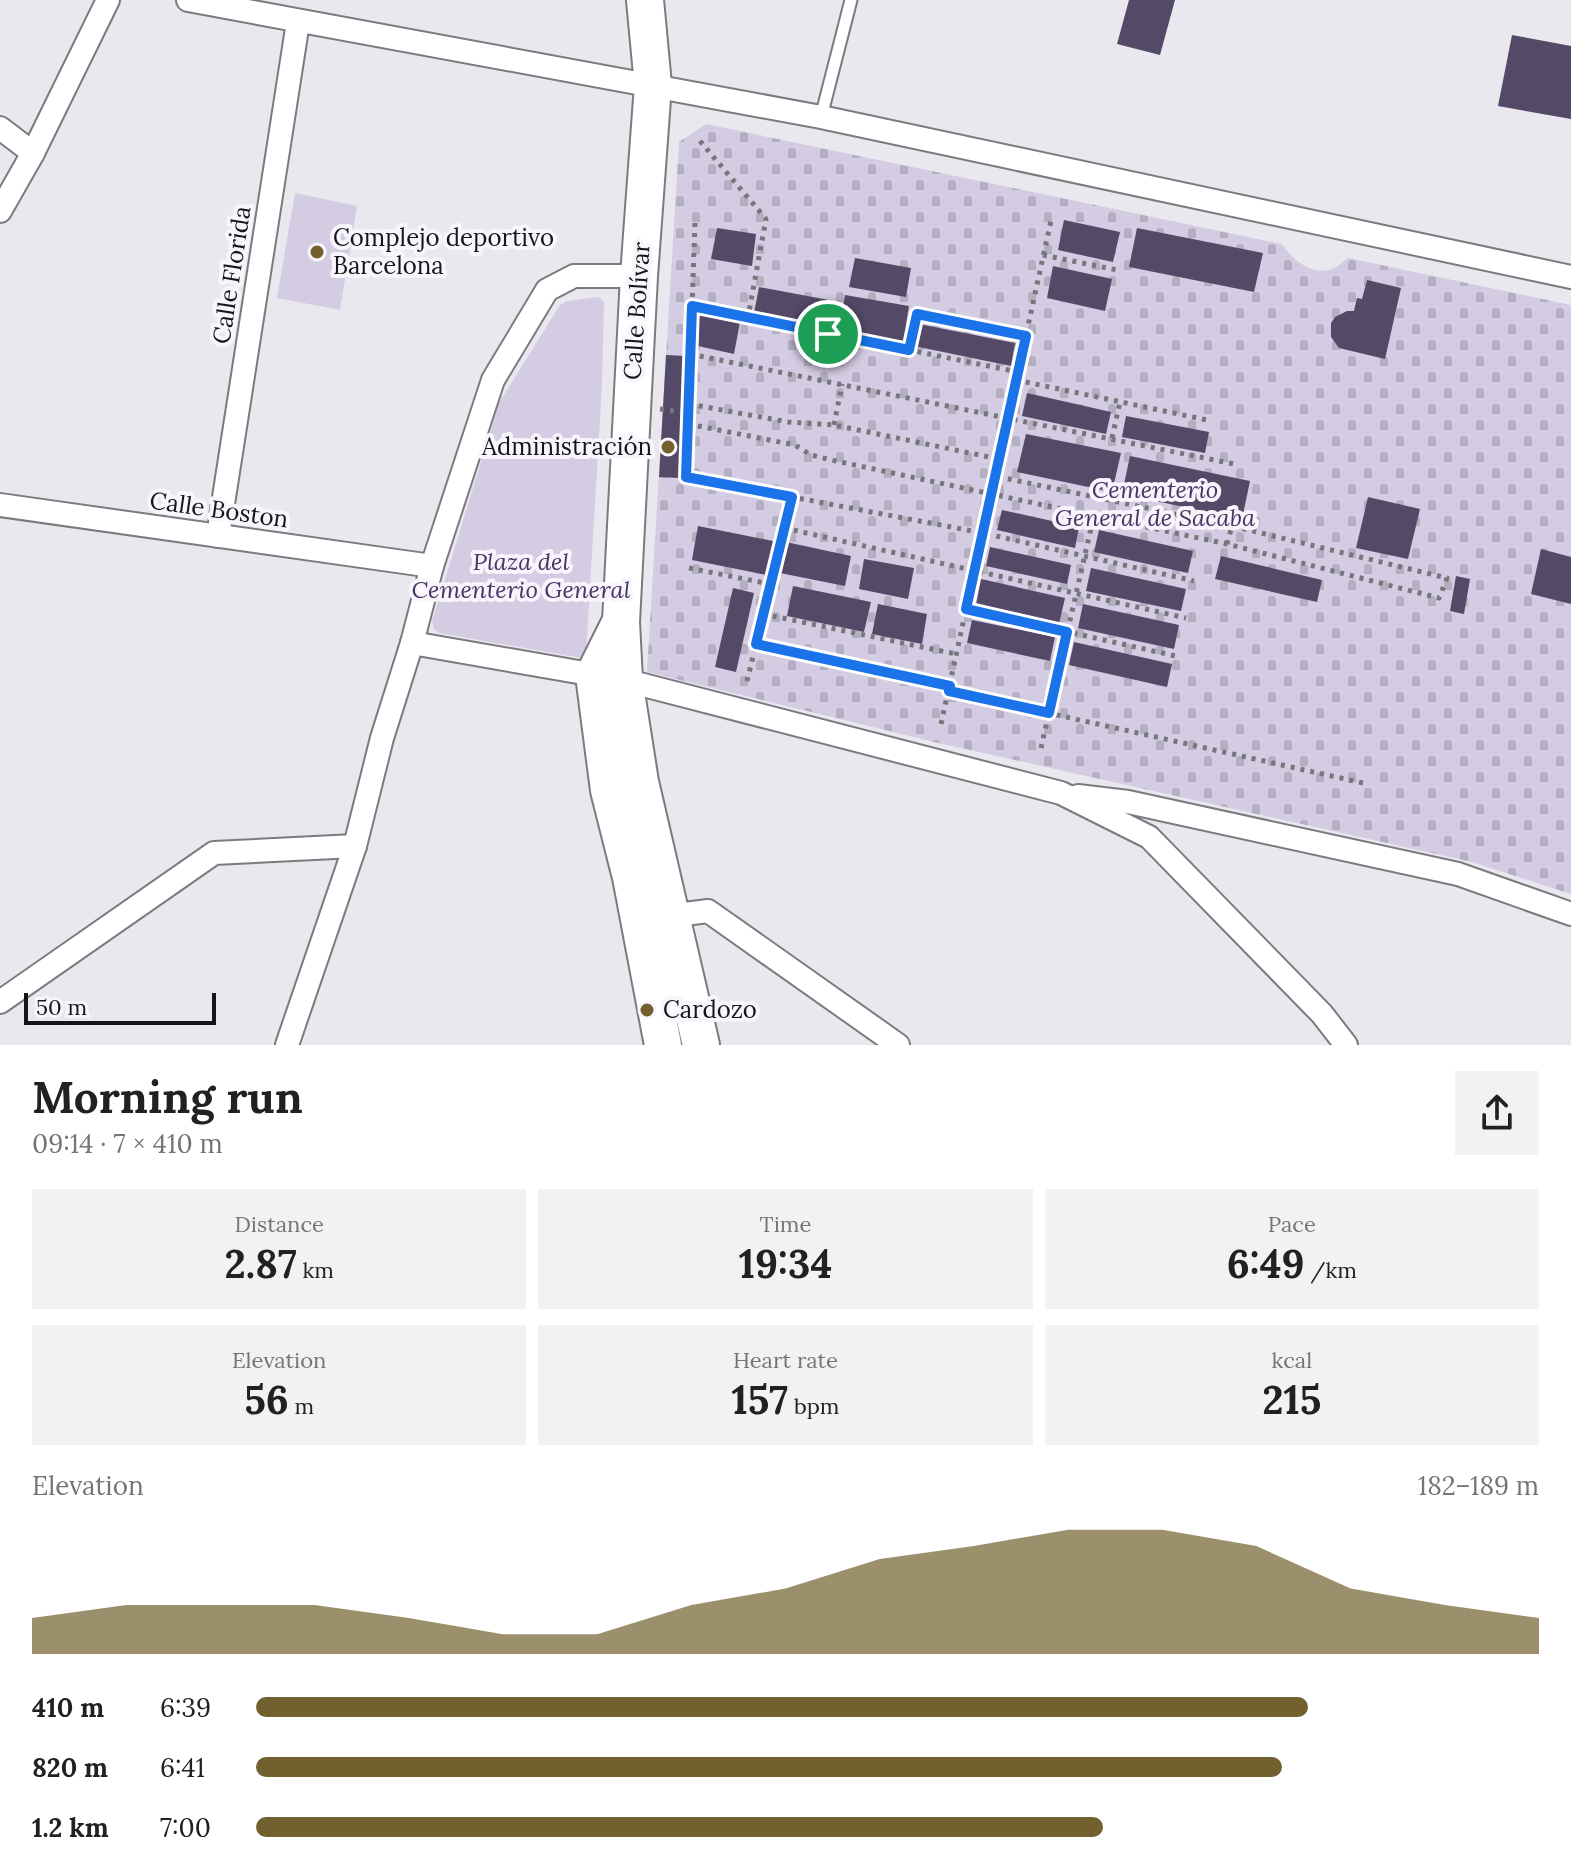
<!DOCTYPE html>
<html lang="en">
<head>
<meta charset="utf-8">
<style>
  :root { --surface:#fff; --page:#f2f2f2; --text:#202124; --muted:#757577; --accent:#72612f }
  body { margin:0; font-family:Lora,serif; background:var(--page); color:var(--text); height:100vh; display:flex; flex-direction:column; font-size:30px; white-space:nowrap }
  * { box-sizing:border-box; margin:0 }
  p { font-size:26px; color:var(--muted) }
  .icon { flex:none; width:44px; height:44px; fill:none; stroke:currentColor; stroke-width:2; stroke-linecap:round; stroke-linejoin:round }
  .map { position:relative; height:1045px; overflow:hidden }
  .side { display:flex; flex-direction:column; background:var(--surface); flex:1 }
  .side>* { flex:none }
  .scale { position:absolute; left:24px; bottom:20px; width:192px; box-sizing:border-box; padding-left:8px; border:4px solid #161618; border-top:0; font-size:22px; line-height:28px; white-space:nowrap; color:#161618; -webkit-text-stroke:6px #f8f6fc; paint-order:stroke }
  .pin { position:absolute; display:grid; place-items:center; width:68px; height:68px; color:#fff; margin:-34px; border:4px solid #fff; border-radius:50%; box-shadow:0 2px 8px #0007 }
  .round { display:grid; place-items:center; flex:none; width:84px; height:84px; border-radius:0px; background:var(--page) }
  .summary { display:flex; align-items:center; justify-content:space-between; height:136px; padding:0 32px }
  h1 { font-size:44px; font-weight:800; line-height:60px }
  .stats { display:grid; grid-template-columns:repeat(3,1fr); gap:12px; height:136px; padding:8px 32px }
  .stats div { display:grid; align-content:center; border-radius:0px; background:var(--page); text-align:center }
  .stats b { font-size:40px; font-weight:800 }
  .stats small { font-size:22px; font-weight:400 }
  .stats p { font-size:22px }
  .chart { height:224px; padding:16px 32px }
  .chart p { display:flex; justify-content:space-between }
  .chart svg { width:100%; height:144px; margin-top:8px; fill:var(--accent); opacity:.7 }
  ul { padding:0 32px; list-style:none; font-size:26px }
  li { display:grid; grid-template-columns:128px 96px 1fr; align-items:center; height:60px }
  li i { height:20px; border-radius:10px; background:var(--accent) }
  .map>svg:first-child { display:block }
</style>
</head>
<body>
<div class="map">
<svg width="1571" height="1045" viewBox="0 0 1571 1045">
  <defs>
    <pattern id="cemetery-stones" width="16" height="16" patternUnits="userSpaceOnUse" patternTransform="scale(2)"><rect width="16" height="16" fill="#d3cce2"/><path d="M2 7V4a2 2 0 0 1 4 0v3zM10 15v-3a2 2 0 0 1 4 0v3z" fill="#b4aec1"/></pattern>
  </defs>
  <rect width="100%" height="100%" fill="#eae8ef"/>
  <path fill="url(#cemetery-stones)" d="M706 124 1282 244C1293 260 1311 276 1332 269 1337 267 1344 261 1348 258L1571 305V894L1472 862 934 742 647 672 679 142Z"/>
  <g fill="#d3cce2">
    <polygon points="295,193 357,206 340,310 277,298"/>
    <polygon points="599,297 604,302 602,385 586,655 582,658 439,633 434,629 432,622 499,403 560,305 567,301"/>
  </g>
  <g fill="#544967">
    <polygon points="1129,0 1175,0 1160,55 1117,44"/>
    <polygon points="1512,35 1571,46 1571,119 1498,106"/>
    <polygon points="1064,220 1120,232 1113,262 1058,250"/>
    <polygon points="717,228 756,234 752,266 711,259"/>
    <polygon points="1137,228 1263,253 1254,292 1129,267"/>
    <polygon points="855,258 911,268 906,297 849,287"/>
    <polygon points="1053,266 1112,279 1105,311 1047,298"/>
    <polygon points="1367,280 1401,288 1385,359 1339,348 1331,337 1331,323 1335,317 1347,311 1354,311 1357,298 1362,299"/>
    <polygon points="759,287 834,301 829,328 754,313"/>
    <polygon points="845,295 909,306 903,342 839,331"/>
    <polygon points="699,315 740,322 734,354 698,346"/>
    <polygon points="919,324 1015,343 1011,366 914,346"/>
    <polygon points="666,355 686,356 679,478 659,477"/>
    <polygon points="1027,393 1111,412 1106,434 1022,416"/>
    <polygon points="1126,416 1209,432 1205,453 1122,437"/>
    <polygon points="1026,434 1121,453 1112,492 1017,472"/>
    <polygon points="1130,456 1250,481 1242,519 1122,494"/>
    <polygon points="1368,497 1420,509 1408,559 1356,548"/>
    <polygon points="1002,510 1079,527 1075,548 997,530"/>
    <polygon points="698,526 773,541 766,575 692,560"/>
    <polygon points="1099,530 1193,551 1188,573 1094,552"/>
    <polygon points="786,542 851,556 845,586 780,573"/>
    <polygon points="990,547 1071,565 1067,584 986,566"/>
    <polygon points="1541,549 1571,557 1571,604 1531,594"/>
    <polygon points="1221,556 1322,580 1317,602 1215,579"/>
    <polygon points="864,559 914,568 908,599 859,589"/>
    <polygon points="1091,568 1186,589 1181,611 1086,591"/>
    <polygon points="1456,576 1470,579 1464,614 1450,611"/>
    <polygon points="981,579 1065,598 1059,624 976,605"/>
    <polygon points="793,586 871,602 864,632 787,616"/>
    <polygon points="733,588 754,593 736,672 715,667"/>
    <polygon points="878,604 927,614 922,644 872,634"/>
    <polygon points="1083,604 1179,625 1174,649 1078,628"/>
    <polygon points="972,620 1055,637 1050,661 967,643"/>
    <polygon points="1074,642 1172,664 1167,687 1069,665"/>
  </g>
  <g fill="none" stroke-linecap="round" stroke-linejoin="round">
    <g stroke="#7c7a7f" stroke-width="15">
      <polyline id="service" points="821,117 851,0"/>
    </g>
    <g stroke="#7c7a7f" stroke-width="26">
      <g id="minor">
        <polyline points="188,0 821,117 1571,277"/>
        <polyline points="0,128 33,153"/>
        <polyline points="0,211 33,153 108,0"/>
        <polyline points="0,505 432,566"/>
        <polyline points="218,536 298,22"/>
        <polyline points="412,643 624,680 1061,793 1149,837 1322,1014 1346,1045"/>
        <polyline points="1078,796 1128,802 1458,874 1571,914"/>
        <polyline points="669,916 708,911 898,1045"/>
        <polyline points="0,1002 214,853 355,846"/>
        <polyline points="287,1045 355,846 382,738 412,643 432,566 493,380 547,290 574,276 639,276"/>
      </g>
    </g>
    <g stroke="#7c7a7f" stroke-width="40">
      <g id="primary">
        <polyline points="645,0 653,85 639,276 621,622 624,680 640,782 701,1045"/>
        <polyline points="620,623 594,675 609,790 631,877 663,1045"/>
      </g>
    </g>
    <g stroke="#77767a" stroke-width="5" stroke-dasharray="4 6" stroke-linecap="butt">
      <polyline points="700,141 766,219 748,317"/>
      <polyline points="695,223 686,477 983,533 1194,581"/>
      <polyline points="1043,255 1117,270"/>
      <polyline points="692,306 1018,372"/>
      <polyline points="909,350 917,314 1026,336"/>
      <polyline points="690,354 1234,464"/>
      <polyline points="1016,380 1207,420"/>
      <polyline points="689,404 788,422 834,425 999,459"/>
      <polyline points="660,409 689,413"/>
      <polyline points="688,424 795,445 811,455 836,461 1227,544 1439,598 1447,578 1232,526 995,476"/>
      <polyline points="834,425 842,384"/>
      <polyline points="1112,438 1120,402"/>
      <polyline points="784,528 1186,618"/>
      <polyline points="1227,544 1232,526"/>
      <polyline points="689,568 770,584"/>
      <polyline points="966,609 1180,657"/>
      <polyline points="763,614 956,654"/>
      <polyline points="756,644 950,686"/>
      <polyline points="747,681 792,497"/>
      <polyline points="949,691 1363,783"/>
      <polyline points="941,724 1052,216"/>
      <polyline points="1041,748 1094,515"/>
    </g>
    <use href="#service" stroke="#fff" stroke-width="11"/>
    <use href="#minor" stroke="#fff" stroke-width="22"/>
    <use href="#primary" stroke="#fff" stroke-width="36"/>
  </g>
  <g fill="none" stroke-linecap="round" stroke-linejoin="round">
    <g stroke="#fff" stroke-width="16">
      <polygon id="route" points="692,306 909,350 917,314 1026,336 966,609 1067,632 1049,713 949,691 950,686 756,644 792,497 686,477"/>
    </g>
    <use href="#route" stroke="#1a73e8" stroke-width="10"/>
  </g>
  <g fill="#72612f" stroke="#f8f6fc" stroke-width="3">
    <circle cx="317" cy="252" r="8"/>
    <circle cx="668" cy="447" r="8"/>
    <circle cx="647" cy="1010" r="8"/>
  </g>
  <g text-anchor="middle" stroke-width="8" stroke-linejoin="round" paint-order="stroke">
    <g font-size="24" fill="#161618" stroke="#f8f6fc" text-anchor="start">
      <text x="333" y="246">Complejo deportivo<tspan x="333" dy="28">Barcelona</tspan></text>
      <text x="652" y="455" text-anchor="end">Administración</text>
      <text x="663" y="1018">Cardozo</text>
    </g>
    <g font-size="24" fill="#161618" stroke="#f8f6fc">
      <text transform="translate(232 275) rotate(-81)" y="8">Calle Florida</text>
      <text transform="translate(637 311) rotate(-86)" y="8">Calle Bolívar</text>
      <text transform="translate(219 510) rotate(8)" y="8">Calle Boston</text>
    </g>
    <g font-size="24" font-style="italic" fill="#483564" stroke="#f8f6fc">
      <text x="1155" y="498">Cementerio<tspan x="1155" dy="28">General de Sacaba</tspan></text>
      <text x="521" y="570">Plaza del<tspan x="521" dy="28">Cementerio General</tspan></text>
    </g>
  </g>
</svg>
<div class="scale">50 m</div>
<div class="pin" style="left:828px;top:334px;background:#1e9e55"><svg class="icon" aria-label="arrive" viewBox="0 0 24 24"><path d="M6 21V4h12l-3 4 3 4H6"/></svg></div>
</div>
<section class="side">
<div class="summary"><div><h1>Morning run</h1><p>09:14 · 7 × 410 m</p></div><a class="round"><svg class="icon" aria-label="share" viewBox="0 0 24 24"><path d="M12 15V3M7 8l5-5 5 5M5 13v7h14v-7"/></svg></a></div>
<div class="stats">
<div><p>Distance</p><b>2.87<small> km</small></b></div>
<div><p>Time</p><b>19:34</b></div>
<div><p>Pace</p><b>6:49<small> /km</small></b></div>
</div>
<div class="stats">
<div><p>Elevation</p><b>56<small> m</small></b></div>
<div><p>Heart rate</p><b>157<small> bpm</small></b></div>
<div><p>kcal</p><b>215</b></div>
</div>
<div class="chart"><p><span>Elevation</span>182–189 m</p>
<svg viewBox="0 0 160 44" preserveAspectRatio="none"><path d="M0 44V33L10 29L20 29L30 29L40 33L50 38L60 38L70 29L80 24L90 15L100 11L110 6L120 6L130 11L140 24L150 29L160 33V44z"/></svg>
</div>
<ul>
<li><b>410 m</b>6:39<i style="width:82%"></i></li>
<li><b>820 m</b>6:41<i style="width:80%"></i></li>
<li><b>1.2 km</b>7:00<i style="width:66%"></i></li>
</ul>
</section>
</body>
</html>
